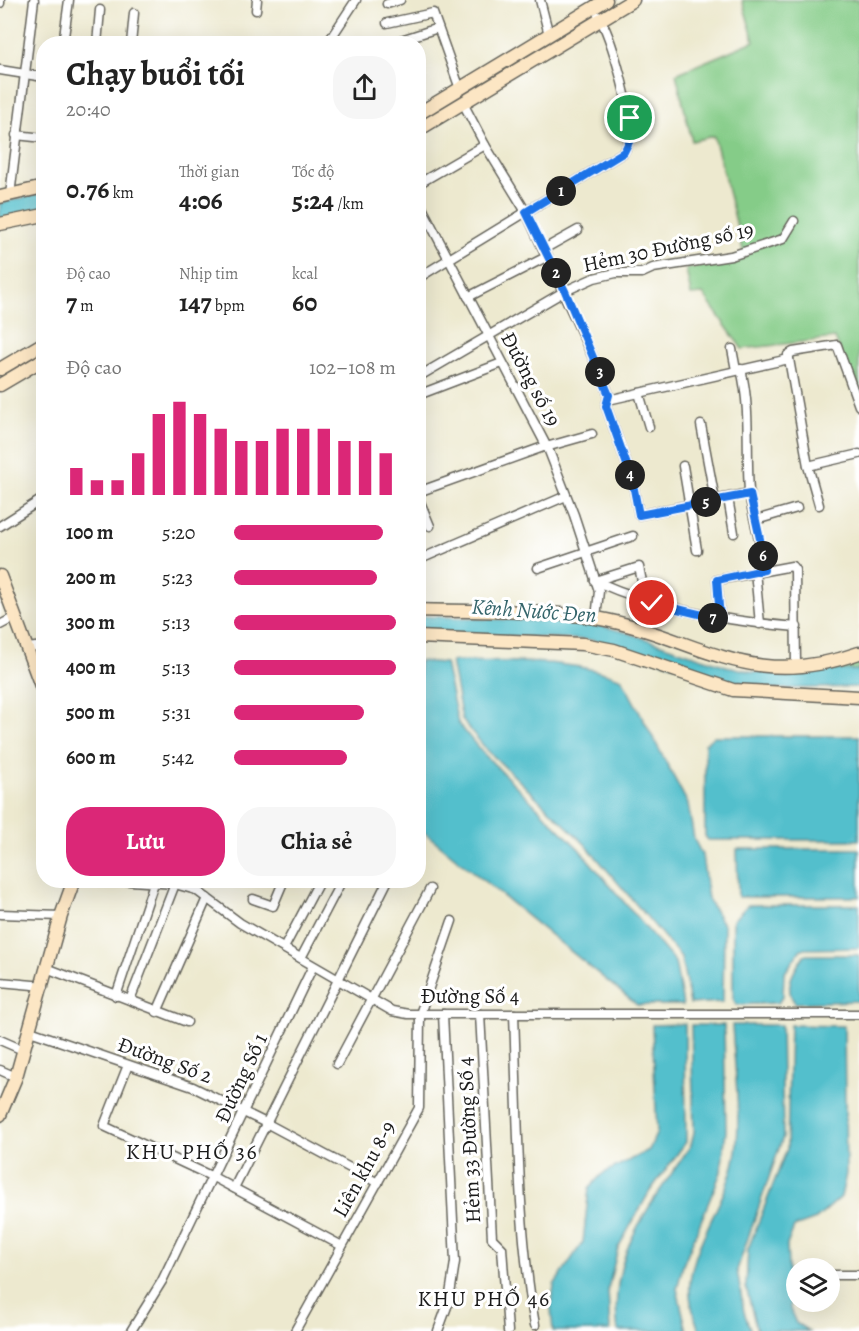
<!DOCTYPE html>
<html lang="vi">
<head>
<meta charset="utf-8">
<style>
  :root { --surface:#fff; --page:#f6f6f6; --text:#222; --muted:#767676; --accent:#db2777 }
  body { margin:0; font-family:Alegreya,serif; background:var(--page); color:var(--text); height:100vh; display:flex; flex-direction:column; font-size:22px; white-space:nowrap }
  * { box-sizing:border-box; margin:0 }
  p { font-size:20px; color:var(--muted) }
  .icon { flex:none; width:33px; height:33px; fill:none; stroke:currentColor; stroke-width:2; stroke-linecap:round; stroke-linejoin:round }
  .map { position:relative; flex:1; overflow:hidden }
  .sheet { position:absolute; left:36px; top:36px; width:390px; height:852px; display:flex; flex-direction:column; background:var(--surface); border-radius:24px; box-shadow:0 6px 24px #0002 }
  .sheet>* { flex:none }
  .controls { position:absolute; left:786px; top:1258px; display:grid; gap:12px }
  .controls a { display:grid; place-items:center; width:54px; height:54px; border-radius:50%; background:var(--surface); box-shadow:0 6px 24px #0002; font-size:30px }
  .pin { position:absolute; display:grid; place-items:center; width:51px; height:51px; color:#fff; margin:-26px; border:3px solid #fff; border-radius:50%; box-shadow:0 2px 6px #0007 }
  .km { position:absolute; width:30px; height:30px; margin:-15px; border-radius:50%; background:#222; color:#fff; font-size:16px; line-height:30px; text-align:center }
  .round { display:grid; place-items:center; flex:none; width:63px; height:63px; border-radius:24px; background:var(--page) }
  .summary { display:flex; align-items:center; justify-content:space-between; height:102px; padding:0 30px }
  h1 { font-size:33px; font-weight:700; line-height:45px }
  .figures { display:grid; grid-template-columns:repeat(3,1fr); gap:9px; height:102px; padding:6px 30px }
  .figures div { display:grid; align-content:center }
  .figures b { font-size:26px; font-weight:700 }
  .figures small { font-size:16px; font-weight:400 }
  .figures p { font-size:16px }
  .chart { height:168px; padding:12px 30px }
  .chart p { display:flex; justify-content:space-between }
  .chart svg { width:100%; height:108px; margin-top:6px; stroke:var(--accent); stroke-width:6 }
  .primary-button { display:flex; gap:12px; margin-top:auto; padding:12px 30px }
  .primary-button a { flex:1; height:69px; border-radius:24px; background:var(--accent); color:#fff; font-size:24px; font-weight:700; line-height:69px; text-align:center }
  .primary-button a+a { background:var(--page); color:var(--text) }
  ul { padding:0 30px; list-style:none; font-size:20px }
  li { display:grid; grid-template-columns:96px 72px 1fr; align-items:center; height:45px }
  li i { height:15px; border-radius:8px; background:var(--accent) }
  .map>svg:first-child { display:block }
</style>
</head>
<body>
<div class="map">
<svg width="859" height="1331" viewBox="0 0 859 1331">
  <rect width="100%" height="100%" fill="#fff"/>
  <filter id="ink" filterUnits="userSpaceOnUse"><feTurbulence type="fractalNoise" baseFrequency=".0167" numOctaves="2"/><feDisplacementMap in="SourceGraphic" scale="12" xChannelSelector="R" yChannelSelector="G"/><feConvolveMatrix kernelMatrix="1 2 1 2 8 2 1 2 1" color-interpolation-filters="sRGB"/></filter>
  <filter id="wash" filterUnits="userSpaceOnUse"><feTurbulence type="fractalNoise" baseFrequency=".008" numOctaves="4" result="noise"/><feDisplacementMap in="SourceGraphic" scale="24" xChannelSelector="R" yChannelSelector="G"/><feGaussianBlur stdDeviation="1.35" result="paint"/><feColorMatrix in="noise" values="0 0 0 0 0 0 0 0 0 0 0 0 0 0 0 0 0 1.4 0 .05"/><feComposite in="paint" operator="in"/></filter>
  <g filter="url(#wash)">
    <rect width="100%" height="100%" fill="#ede9cf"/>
    <g fill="#85cc88" stroke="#507452" stroke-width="1.5">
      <polygon points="742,0 859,0 859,401 835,338 742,349 703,294 691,295 686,269 745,258 714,136 692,141 676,74 754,41"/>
      <polygon points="859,661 859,670 825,672"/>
    </g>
    <g fill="#53bfcc" stroke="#386e74" stroke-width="1.5">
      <polygon points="43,193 43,209 0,219 0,203"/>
      <polygon points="419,616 591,623 628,633 726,666 754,672 859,670 859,687 770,689 746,687 594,640 419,632"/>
      <polygon points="419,661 445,663 458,723 481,751 579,849 675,962 683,1005 637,1005 419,828"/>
      <path d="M451 661C508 663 569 657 622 679L688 804 694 839 702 855 708 899 724 926 723 1002 690 1004 681 957 585 844 486 749 462 720Z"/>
      <polygon points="714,736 859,736 859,840 708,840 705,836 705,744"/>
      <polygon points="737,849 859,849 859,897 738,897"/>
      <polygon points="748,905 859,905 859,948 801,949 784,974 783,996 778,1003 736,1005 733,998 733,920"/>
      <path d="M804 955H859V1001L795 1003C782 987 795 969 804 955Z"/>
      <polygon points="685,1024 686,1142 650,1191 618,1248 608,1289 610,1331 553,1331 551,1308 554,1285 583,1242 589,1188 602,1174 649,1150 657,1132 652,1025"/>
      <path d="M691 1025H724L726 1131 721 1172 683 1265 677 1289 687 1331H618C607 1252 650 1207 691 1145L694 1132Z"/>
      <path d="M732 1025H781L783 1137 737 1270 744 1312 751 1331H699C694 1315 688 1299 690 1282 695 1238 727 1201 735 1157 742 1123 734 1061 732 1025Z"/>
      <polygon points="790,1025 844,1026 846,1174 841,1197 816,1219 794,1227 787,1245 790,1309 796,1323 809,1331 757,1331 746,1287 748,1249 787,1149"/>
    </g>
  </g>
  <g filter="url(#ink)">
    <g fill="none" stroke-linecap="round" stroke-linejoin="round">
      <g stroke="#65645b" stroke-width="11">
        <g id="street">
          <polyline points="540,0 549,35"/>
          <polyline points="0,3 0,0"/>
          <polyline points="387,4 400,0"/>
          <polyline points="256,10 257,0"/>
          <polyline points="387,23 433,13 460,89"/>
          <polyline points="63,44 69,0"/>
          <polyline points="97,44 100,10"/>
          <polyline points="131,44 134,13"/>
          <polyline points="327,44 356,0"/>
          <polyline points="402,44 401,40 438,28"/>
          <polyline points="0,70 44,77"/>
          <polyline points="463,103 485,145 526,212 601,375 609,395 606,406 632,479 639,515 750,493"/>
          <polyline points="16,135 44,138"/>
          <polyline points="418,184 485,145"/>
          <polyline points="10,195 34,0"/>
          <polyline points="418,200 549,451 574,515 599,591 596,618"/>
          <polyline points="544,249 578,230"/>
          <path d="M418 278 624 152C626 148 629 143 630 139 634 118 611 32 598 16"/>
          <polyline points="468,297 548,256"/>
          <polyline points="732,349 736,370"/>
          <polyline points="789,359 788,355 793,352 837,345 859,406"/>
          <path d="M741 369C751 410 746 450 749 491 752 517 762 543 764 569"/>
          <polyline points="418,377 565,291 594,278 616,273 642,273 653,268 731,256 783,239 794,221"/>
          <polyline points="639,393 649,427"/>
          <polyline points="418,395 502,363"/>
          <polyline points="608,400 789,359 808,466 819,505"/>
          <polyline points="701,425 715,500"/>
          <polyline points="546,447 592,434"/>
          <polyline points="683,466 697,550"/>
          <polyline points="808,466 859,454"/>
          <polyline points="418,492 546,446"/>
          <polyline points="418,497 430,526"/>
          <polyline points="728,498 734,533"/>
          <polyline points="756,520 797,508"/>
          <polyline points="0,526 44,498"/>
          <polyline points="418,560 566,496"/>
          <polyline points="538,568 633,536"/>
          <polyline points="755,571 760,624"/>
          <path d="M595 581C660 610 726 621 797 627"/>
          <polyline points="595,581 639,567 646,601"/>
          <polyline points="720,619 717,580 792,566 795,570 796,668"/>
          <polyline points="0,625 15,617"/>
          <polyline points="27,648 44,646"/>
          <polyline points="116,880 175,884 196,890 240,923 392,1011 408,1014 859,1014"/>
          <polyline points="253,899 273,906 284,880"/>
          <polyline points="0,914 61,916"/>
          <polyline points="284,948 320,880"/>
          <polyline points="301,958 342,880"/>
          <polyline points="49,969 187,1022"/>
          <polyline points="0,982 44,986"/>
          <polyline points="116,996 154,883"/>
          <polyline points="130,1000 175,884"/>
          <polyline points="157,1012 207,898"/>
          <polyline points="480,1014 492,1238 502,1248 508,1331"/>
          <path d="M514 1014C518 1118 517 1223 535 1325"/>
          <polyline points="30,1031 193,1087 266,1123 378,1183"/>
          <polyline points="0,1040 23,1050"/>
          <polyline points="337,1064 430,889"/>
          <polyline points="128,1065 104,1126 213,1177 342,1246"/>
          <polyline points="0,1070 16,1077"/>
          <polyline points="234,1188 388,880"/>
          <polyline points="830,1275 859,1275"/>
          <polyline points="131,1331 162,1281 313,966"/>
          <polyline points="295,1331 419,1108 420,1014 452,921"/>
          <polyline points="438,1331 449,1301 455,1262 443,1014"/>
        </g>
      </g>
      <g stroke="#65645b" stroke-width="15">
        <g id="secondary">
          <polyline points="418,114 606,0"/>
          <polyline points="418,130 633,0"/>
          <polyline points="0,197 44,187"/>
          <polyline points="0,224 44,215"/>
          <polyline points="0,369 44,343"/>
          <polyline points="0,385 44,359"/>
          <polyline points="0,576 44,694"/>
          <path d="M418 610C477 612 538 609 596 618 698 636 746 693 859 653"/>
          <polyline points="418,637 583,644 614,650 733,690 859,697"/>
          <polyline points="0,1115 16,1077 61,916 74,880"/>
        </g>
      </g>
      <use href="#street" stroke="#fff" stroke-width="8"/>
      <use href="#secondary" stroke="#fce6c4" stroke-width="12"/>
    </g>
  </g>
  <g fill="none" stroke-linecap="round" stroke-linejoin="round" filter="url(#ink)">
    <g stroke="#fff" stroke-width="12">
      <polyline id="route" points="630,118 630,140 624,152 526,212 565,291 609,395 606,406 632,479 639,515 750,494 762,548 764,570 717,580 720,619 652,603"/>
    </g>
    <use href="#route" stroke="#1a73e8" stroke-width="8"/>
  </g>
  <g text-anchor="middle" stroke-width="6" stroke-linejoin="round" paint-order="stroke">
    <g font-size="21" fill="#1c1c1c" stroke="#fff">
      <text transform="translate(668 247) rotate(-12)" y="7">Hẻm 30 Đường số 19</text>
      <text transform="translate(531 379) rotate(62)" y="7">Đường số 19</text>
      <text x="470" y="1003">Đường Số 4</text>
      <text transform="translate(165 1060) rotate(20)" y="7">Đường Số 2</text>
      <text transform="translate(241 1078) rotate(-65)" y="7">Đường Số 1</text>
      <text transform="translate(469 1140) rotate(-93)" y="7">Hẻm 33 Đường Số 4</text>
      <text transform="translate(364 1169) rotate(-61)" y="7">Liên khu 8-9</text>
    </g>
    <g font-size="22" font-style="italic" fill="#35656b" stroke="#fff">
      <text transform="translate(534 610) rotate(4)" y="8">Kênh Nước Đen</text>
    </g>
    <g font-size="22" letter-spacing="1.5" fill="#1c1c1c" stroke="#fff">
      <text x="192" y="1159">KHU PHỐ 36</text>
      <text x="484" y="1306">KHU PHỐ 46</text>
    </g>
  </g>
</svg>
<div class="controls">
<a><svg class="icon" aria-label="layers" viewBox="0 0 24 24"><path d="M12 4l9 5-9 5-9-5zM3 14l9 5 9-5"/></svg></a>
</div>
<div class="pin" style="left:630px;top:118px;background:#1e9e55"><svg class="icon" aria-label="arrive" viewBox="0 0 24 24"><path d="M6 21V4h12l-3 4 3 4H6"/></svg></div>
<div class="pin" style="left:652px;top:603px;background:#d93025"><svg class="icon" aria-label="check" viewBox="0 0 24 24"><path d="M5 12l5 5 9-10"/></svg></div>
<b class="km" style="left:561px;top:191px">1</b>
<b class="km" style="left:556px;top:273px">2</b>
<b class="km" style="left:600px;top:372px">3</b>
<b class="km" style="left:630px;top:475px">4</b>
<b class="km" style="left:706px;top:502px">5</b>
<b class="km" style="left:763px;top:556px">6</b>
<b class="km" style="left:713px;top:618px">7</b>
<section class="sheet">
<div class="summary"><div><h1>Chạy buổi tối</h1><p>20:40</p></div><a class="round"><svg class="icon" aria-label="share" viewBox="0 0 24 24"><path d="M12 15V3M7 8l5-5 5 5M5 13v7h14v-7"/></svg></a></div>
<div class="figures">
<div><b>0.76<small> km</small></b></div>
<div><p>Thời gian</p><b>4:06</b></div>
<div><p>Tốc độ</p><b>5:24<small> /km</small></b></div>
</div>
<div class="figures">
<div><p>Độ cao</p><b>7<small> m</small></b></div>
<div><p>Nhịp tim</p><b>147<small> bpm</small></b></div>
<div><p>kcal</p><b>60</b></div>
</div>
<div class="chart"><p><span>Độ cao</span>102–108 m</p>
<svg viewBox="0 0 160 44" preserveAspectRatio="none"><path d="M5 44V33M15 44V38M25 44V38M35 44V27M45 44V11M55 44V6M65 44V11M75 44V17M85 44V22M95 44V22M105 44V17M115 44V17M125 44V17M135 44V22M145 44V22M155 44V27"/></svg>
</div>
<ul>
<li><b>100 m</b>5:20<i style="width:92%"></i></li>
<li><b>200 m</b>5:23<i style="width:88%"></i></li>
<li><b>300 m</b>5:13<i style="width:100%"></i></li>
<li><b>400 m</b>5:13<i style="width:100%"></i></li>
<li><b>500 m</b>5:31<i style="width:80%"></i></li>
<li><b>600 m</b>5:42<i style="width:70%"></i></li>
</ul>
<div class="primary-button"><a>Lưu</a><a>Chia sẻ</a></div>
</section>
</div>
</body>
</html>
